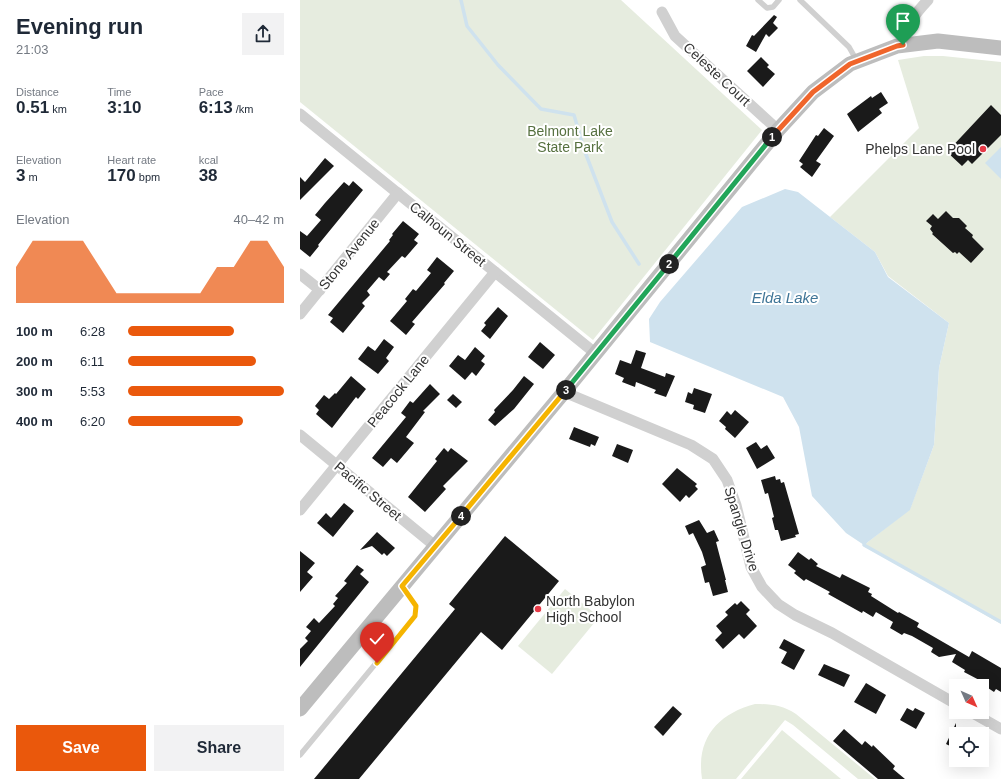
<!DOCTYPE html>
<html lang="en">
<head>
<meta charset="utf-8">
<style>
  :root { --surface:#fff; --page:#f2f2f3; --text:#1f2937; --muted:#747a83; --accent:#ea580c }
  body { margin:0; font-family:Arial,sans-serif; background:var(--page); color:var(--text); height:100vh; display:flex; flex-direction:column; font-size:15px; white-space:nowrap }
  * { box-sizing:border-box; margin:0 }
  p { font-size:13px; color:var(--muted) }
  .icon { flex:none; width:22px; height:22px; fill:none; stroke:currentColor; stroke-width:2; stroke-linecap:round; stroke-linejoin:round }
  .map { position:relative; flex:1; overflow:hidden }
  .drawer { display:flex; flex-direction:column; background:var(--surface); width:300px }
  .drawer>* { flex:none }
  .needle { width:26px; rotate:135deg }
  .buttons { position:absolute; left:649px; top:679px; display:grid; gap:8px }
  .buttons a { display:grid; place-items:center; width:40px; height:40px; border-radius:0px; background:var(--surface); box-shadow:0 4px 16px #0002; font-size:20px }
  .pin { position:absolute; display:grid; place-items:center; width:34px; height:34px; color:#fff; margin:-41px -17px; border-radius:50% 50% 50% 0; rotate:-45deg; box-shadow:0 0 4px #0007 }
  .pin .icon { rotate:45deg }
  .km { position:absolute; width:20px; height:20px; margin:-10px; border-radius:50%; background:#222; color:#fff; font-size:11px; line-height:20px; text-align:center }
  .round { display:grid; place-items:center; flex:none; width:42px; height:42px; border-radius:0px; background:var(--page) }
  .overview { display:flex; align-items:center; justify-content:space-between; height:68px; padding:0 16px }
  h1 { font-size:22px; font-weight:700; line-height:30px }
  .metrics { display:grid; grid-template-columns:repeat(3,1fr); gap:6px; height:68px; padding:4px 16px }
  .metrics div { display:grid; align-content:center }
  .metrics b { font-size:17px; font-weight:700 }
  .metrics small { font-size:11px; font-weight:400 }
  .metrics p { font-size:11px }
  .chart { height:112px; padding:8px 16px }
  .chart p { display:flex; justify-content:space-between }
  .chart svg { width:100%; height:72px; margin-top:4px; fill:var(--accent); opacity:.7 }
  .action { display:flex; gap:8px; margin-top:auto; padding:8px 16px }
  .action a { flex:1; height:46px; border-radius:0px; background:var(--accent); color:#fff; font-size:16px; font-weight:700; line-height:46px; text-align:center }
  .action a+a { background:var(--page); color:var(--text) }
  ul { padding:0 16px; list-style:none; font-size:13px }
  li { display:grid; grid-template-columns:64px 48px 1fr; align-items:center; height:30px }
  li i { height:10px; border-radius:5px; background:var(--accent) }
  main { display:flex; flex:1; min-height:0 }
  .map>svg:first-child { display:block }
</style>
</head>
<body>
<main>
<section class="drawer">
<div class="overview"><div><h1>Evening run</h1><p>21:03</p></div><a class="round"><svg class="icon" aria-label="share" viewBox="0 0 24 24"><path d="M12 15V3M7 8l5-5 5 5M5 13v7h14v-7"/></svg></a></div>
<div class="metrics">
<div><p>Distance</p><b>0.51<small> km</small></b></div>
<div><p>Time</p><b>3:10</b></div>
<div><p>Pace</p><b>6:13<small> /km</small></b></div>
</div>
<div class="metrics">
<div><p>Elevation</p><b>3<small> m</small></b></div>
<div><p>Heart rate</p><b>170<small> bpm</small></b></div>
<div><p>kcal</p><b>38</b></div>
</div>
<div class="chart"><p><span>Elevation</span>40–42 m</p>
<svg viewBox="0 0 160 44" preserveAspectRatio="none"><path d="M0 44V22L10 6L20 6L30 6L40 6L50 22L60 38L70 38L80 38L90 38L100 38L110 38L120 22L130 22L140 6L150 6L160 22V44z"/></svg>
</div>
<ul>
<li><b>100 m</b>6:28<i style="width:68%"></i></li>
<li><b>200 m</b>6:11<i style="width:82%"></i></li>
<li><b>300 m</b>5:53<i style="width:100%"></i></li>
<li><b>400 m</b>6:20<i style="width:74%"></i></li>
</ul>
<div class="action"><a>Save</a><a>Share</a></div>
</section>
<div class="map">
<svg width="701" height="779" viewBox="0 0 701 779">
  <rect width="100%" height="100%" fill="#fff"/>
  <g fill="#e6ecdf">
    <polygon points="0,0 321,0 462,130 293,340 0,102"/>
    <polygon points="624,56 643,56 701,62 701,624 564,545 610,509 634,445 639,368 649,323 588,276 575,252 530,217 619,128 598,60"/>
    <polygon points="265,589 299,617 252,674 218,646"/>
    <path d="M455 704C471 704 482 705 496 714L575 779H558L493 725 485 720 436 779H402C396 739 417 714 455 704Z"/>
    <polygon points="482,730 541,779 441,779"/>
  </g>
  <g fill="#cfe2ee">
    <polygon points="701,147 701,179 685,163"/>
    <polygon points="485,189 498,192 575,252 588,277 649,323 639,368 634,445 610,510 564,545 546,533 512,496 499,427 483,397 350,342 349,319 360,302 442,207"/>
  </g>
  <g fill="none" stroke-linecap="round" stroke-linejoin="round">
    <g stroke="#cfe2ee" stroke-width="3.5">
      <polyline points="161,0 167,26 198,65 241,109 274,115 285,152 312,222 339,264"/>
      <polyline points="565,541 564,545 701,622"/>
    </g>
  </g>
  <g fill="#1a1a1a">
    <polygon points="474,15 477,17 473,23 478,28 469,37 466,34 456,52 446,46 452,35 454,36"/>
    <polygon points="461,57 469,65 467,67 475,74 463,87 447,71"/>
    <polygon points="581,92 588,103 579,109 582,113 558,132 547,114 571,96 572,98"/>
    <polygon points="691,105 701,115 701,135 672,164 668,160 662,166 647,152"/>
    <polygon points="524,128 534,136 516,161 521,164 512,177 500,167 503,164 499,161 516,135 518,136"/>
    <polygon points="25,158 34,166 0,200 0,177 5,182"/>
    <polygon points="53,181 63,190 18,245 19,246 10,257 0,249 0,231 7,236 21,220 15,215 25,203 44,182 49,186"/>
    <polygon points="646,211 653,218 659,218 667,226 665,228 673,235 672,237 684,249 671,263 659,252 657,254 655,252 653,253 632,234 633,233 630,229 632,226 626,221 633,214 638,219"/>
    <polygon points="103,221 119,234 114,240 118,243 105,258 102,256 87,272 90,274 84,281 79,277 67,291 70,295 62,303 65,306 43,333 30,322 33,318 28,315 90,241 89,240 93,235 92,234"/>
    <polygon points="137,257 154,271 144,283 145,284 112,322 115,324 106,335 90,321 107,301 105,299 113,289 116,291 131,273 127,270"/>
    <polygon points="198,307 208,316 190,339 181,331 186,325 184,323"/>
    <polygon points="84,339 94,347 86,358 89,361 78,374 58,359 68,346 75,351"/>
    <polygon points="240,342 255,355 243,369 228,357"/>
    <polygon points="175,347 185,356 181,361 185,364 176,376 172,372 165,380 149,366 158,355 165,360"/>
    <polygon points="336,350 346,353 341,368 365,377 366,373 375,376 366,397 354,393 356,390 336,382 335,387 322,382 324,378 315,374 320,360 331,364"/>
    <polygon points="51,376 66,389 58,399 56,397 32,428 16,414 19,410 15,406 24,395 29,399 35,393 36,394"/>
    <polygon points="224,376 234,384 214,409 195,426 188,420 195,412 194,410 213,390"/>
    <polygon points="130,384 140,394 123,411 125,412 106,437 114,443 97,463 91,458 83,467 72,458 106,417 101,413 110,401 113,403"/>
    <polygon points="394,388 412,394 405,413 393,409 394,405 385,402 388,392 392,394"/>
    <polygon points="153,394 162,402 156,408 147,400"/>
    <polygon points="435,410 449,422 435,438 425,429 426,427 419,421 427,411 431,415"/>
    <polygon points="274,427 299,437 295,446 291,444 290,447 269,439"/>
    <polygon points="456,442 461,449 467,445 475,458 457,469 446,448"/>
    <polygon points="317,444 333,450 328,463 312,456"/>
    <polygon points="144,448 148,452 151,448 168,461 143,486 146,489 125,512 108,497 137,461 135,459"/>
    <polygon points="377,468 397,484 395,486 398,489 389,498 386,495 380,502 362,484"/>
    <polygon points="475,476 476,480 480,479 481,483 484,482 499,534 495,535 496,537 481,541 478,530 475,530 472,518 474,517 468,493 465,494 461,480"/>
    <polygon points="44,503 54,511 33,537 17,523 26,513 31,518"/>
    <polygon points="399,520 407,533 414,530 419,541 416,542 426,580 425,580 428,592 413,596 409,582 405,583 401,567 406,565 402,552 393,533 389,535 385,526"/>
    <polygon points="77,532 95,548 87,556 84,553 82,555 72,546 60,550"/>
    <polygon points="205,536 259,581 202,650 181,632 59,779 14,779 155,609 149,604"/>
    <polygon points="0,551 15,563 7,572 13,577 0,592"/>
    <polygon points="498,552 509,560 511,558 518,564 516,566 540,578 542,574 570,588 568,592 572,594 571,596 598,613 599,612 619,623 617,627 669,657 672,651 701,668 701,692 696,689 694,692 682,684 683,682 664,672 665,670 652,662 656,654 639,657 631,652 633,648 612,636 604,633 602,635 590,628 593,622 576,612 573,617 563,611 562,613 528,594 530,592 506,579 504,581 494,573 496,571 488,565"/>
    <polygon points="57,565 64,570 60,574 69,582 0,667 0,649 8,641 5,638 11,631 6,627 14,618 19,623 35,606 33,604 38,598 35,596 47,583 44,581"/>
    <polygon points="441,601 450,610 446,614 457,626 444,639 439,634 423,649 415,640 422,633 416,626 428,615 425,612 435,603 437,605"/>
    <polygon points="484,639 505,650 494,670 481,663 487,652 479,648"/>
    <polygon points="524,664 550,675 544,687 518,675"/>
    <polygon points="566,683 586,695 576,714 554,702"/>
    <polygon points="373,706 382,714 363,736 354,727"/>
    <polygon points="607,708 613,711 615,708 625,713 616,729 600,720"/>
    <polygon points="656,723 656,749 646,744"/>
    <polygon points="544,729 562,745 565,741 572,747 573,745 595,766 593,769 605,779 578,779 533,741"/>
  </g>
  <g fill="none" stroke-linecap="round" stroke-linejoin="round">
    <g stroke="#d0d0d0" stroke-width="5.5">
      <polyline points="458,0 467,8 473,7 479,0"/>
      <polyline points="500,0 549,47 557,61"/>
      <polyline points="0,755 115,616 116,606 103,587"/>
    </g>
    <g stroke="#d0d0d0" stroke-width="11">
      <polyline points="362,12 375,36 478,130"/>
      <path d="M603 45C608 23 613 16 628 0"/>
      <polyline points="0,114 295,353"/>
      <polyline points="0,274 20,290"/>
      <polyline points="0,314 98,193"/>
      <polyline points="264,392 391,445 413,459 427,480 436,505 451,567 462,587 478,604 495,615 532,633 656,704"/>
      <polyline points="0,435 135,546"/>
      <polyline points="0,510 195,272"/>
      <polyline points="671,712 701,729"/>
    </g>
    <polyline stroke="#bdbdbd" stroke-width="15" points="0,709 264,392 478,130 513,92 550,64 597,46 638,41 701,48"/>
  </g>
  <g fill="none" stroke-linecap="round" stroke-linejoin="round">
    <g stroke="#fff" stroke-width="8">
      <polyline id="split-1" points="472,137 513,92 550,64 597,46 603,45"/>
    </g>
    <g stroke="#fff" stroke-width="8">
      <polyline id="split-2" points="369,264 472,137"/>
    </g>
    <g stroke="#fff" stroke-width="8">
      <polyline id="split-3" points="266,390 369,264"/>
    </g>
    <g stroke="#fff" stroke-width="8">
      <polyline id="split-4" points="161,516 266,390"/>
    </g>
    <g stroke="#fff" stroke-width="8">
      <polyline id="split-5" points="77,663 115,616 116,606 102,586 161,516"/>
    </g>
    <use href="#split-1" stroke="#f0652b" stroke-width="5"/>
    <use href="#split-2" stroke="#22a559" stroke-width="5"/>
    <use href="#split-3" stroke="#22a559" stroke-width="5"/>
    <use href="#split-4" stroke="#f5b400" stroke-width="5"/>
    <use href="#split-5" stroke="#f5b400" stroke-width="5"/>
  </g>
  <g fill="#e63946" stroke="#fff" stroke-width="1.5">
    <circle cx="683" cy="149" r="4"/>
    <circle cx="238" cy="609" r="4"/>
  </g>
  <g text-anchor="middle" stroke-width="4" stroke-linejoin="round" paint-order="stroke">
    <g font-size="14" fill="#333" stroke="#fff">
      <text transform="translate(417 74) rotate(43)" y="5">Celeste Court</text>
      <text transform="translate(148 234) rotate(39)" y="5">Calhoun Street</text>
      <text transform="translate(49 254) rotate(-51)" y="5">Stone Avenue</text>
      <text transform="translate(98 391) rotate(-51)" y="5">Peacock Lane</text>
      <text transform="translate(68 491) rotate(40)" y="5">Pacific Street</text>
      <text transform="translate(442 529) rotate(73)" y="5">Spangle Drive</text>
    </g>
    <g font-size="14" fill="#56703f" stroke="#fff">
      <text x="270" y="136">Belmont Lake<tspan x="270" dy="16">State Park</tspan></text>
    </g>
    <g font-size="14" fill="#333" stroke="#fff" text-anchor="end">
      <text x="675" y="154">Phelps Lane Pool</text>
      <text x="246" y="606" text-anchor="start">North Babylon<tspan x="246" dy="16">High School</tspan></text>
    </g>
    <g font-size="15" font-style="italic" fill="#3f7597" stroke="#fff">
      <text x="485" y="303">Elda Lake</text>
    </g>
  </g>
</svg>
<div class="buttons">
<a><svg class="needle" viewBox="-14 -14 28 28"><path d="M0-13l5 13h-10z" fill="#e53935"/><path d="M0 13l5-13h-10z" fill="#747a83"/></svg></a>
<a><svg class="icon" aria-label="locate" viewBox="0 0 24 24"><circle cx="12" cy="12" r="6"/><path d="M12 2v4M12 18v4M2 12h4M18 12h4"/></svg></a>
</div>
<div class="pin" style="left:603px;top:45px;background:#1e9e55"><svg class="icon" aria-label="arrive" viewBox="0 0 24 24"><path d="M6 21V4h12l-3 4 3 4H6"/></svg></div>
<div class="pin" style="left:77px;top:663px;background:#d93025"><svg class="icon" aria-label="check" viewBox="0 0 24 24"><path d="M5 12l5 5 9-10"/></svg></div>
<b class="km" style="left:472px;top:137px">1</b>
<b class="km" style="left:369px;top:264px">2</b>
<b class="km" style="left:266px;top:390px">3</b>
<b class="km" style="left:161px;top:516px">4</b>
</div>
</main>
</body>
</html>
